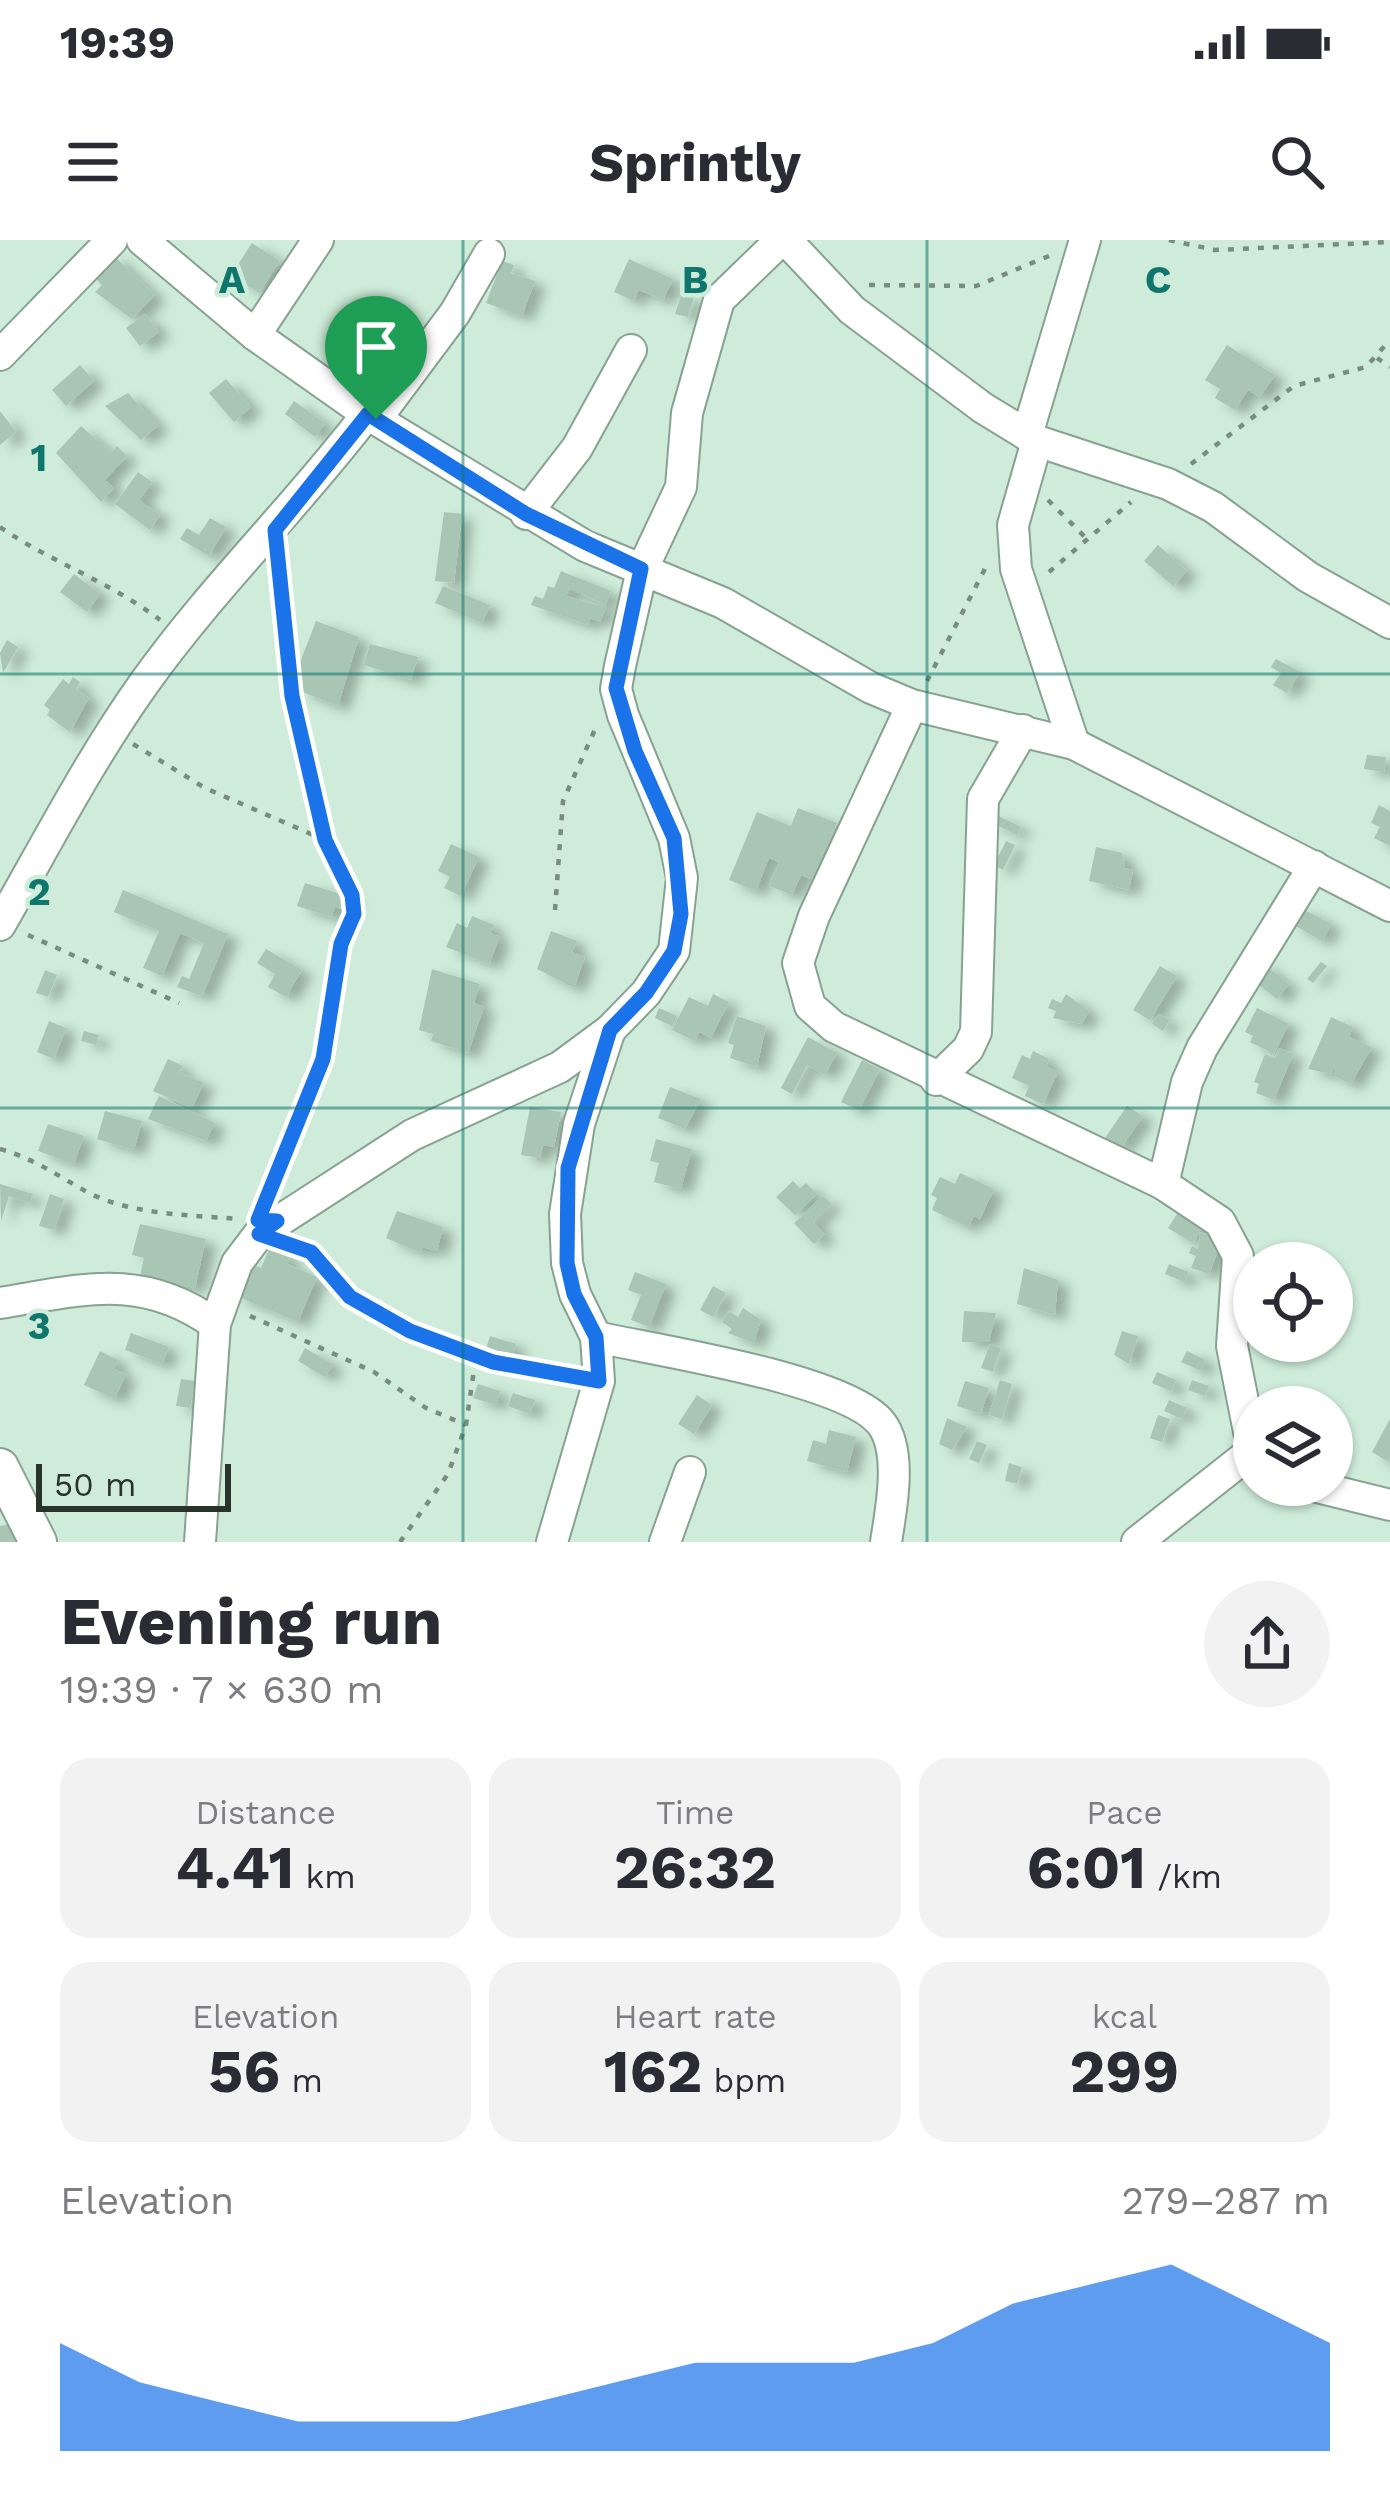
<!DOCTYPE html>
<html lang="en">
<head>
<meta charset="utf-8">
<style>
  :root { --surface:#fff; --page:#f2f2f3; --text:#2b2b33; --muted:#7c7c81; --accent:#1a73e8 }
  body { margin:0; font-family:"Work Sans",sans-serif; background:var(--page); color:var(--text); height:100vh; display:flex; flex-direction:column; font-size:45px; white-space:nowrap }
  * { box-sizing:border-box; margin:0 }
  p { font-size:39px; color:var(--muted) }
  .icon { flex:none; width:66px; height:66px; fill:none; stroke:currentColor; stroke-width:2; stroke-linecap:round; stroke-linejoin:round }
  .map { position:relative; height:1302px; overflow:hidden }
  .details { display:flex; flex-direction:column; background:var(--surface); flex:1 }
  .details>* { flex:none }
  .controls { position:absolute; left:1233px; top:1002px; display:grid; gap:24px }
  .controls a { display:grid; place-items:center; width:120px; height:120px; border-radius:50%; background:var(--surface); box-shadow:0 3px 9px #0004; font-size:60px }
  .scale { position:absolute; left:36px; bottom:30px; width:195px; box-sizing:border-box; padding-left:12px; border:6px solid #28332c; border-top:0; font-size:33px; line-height:42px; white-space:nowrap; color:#28332c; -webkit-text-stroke:9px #ceecd9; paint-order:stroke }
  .pin { position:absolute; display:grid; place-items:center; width:102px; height:102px; color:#fff; margin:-123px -51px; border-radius:50% 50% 50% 0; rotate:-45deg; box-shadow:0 0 12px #0007 }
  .pin .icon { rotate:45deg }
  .round { display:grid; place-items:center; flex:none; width:126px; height:126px; border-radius:63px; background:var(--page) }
  .summary { display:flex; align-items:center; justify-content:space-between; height:204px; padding:0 60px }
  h1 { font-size:66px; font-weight:700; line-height:90px }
  .metrics { display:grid; grid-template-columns:repeat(3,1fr); gap:18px; height:204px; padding:12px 60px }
  .metrics div { display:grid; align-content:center; border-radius:30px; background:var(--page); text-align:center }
  .metrics b { font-size:60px; font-weight:700 }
  .metrics small { font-size:33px; font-weight:400 }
  .metrics p { font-size:33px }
  .chart { height:336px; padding:24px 60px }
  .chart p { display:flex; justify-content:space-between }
  .chart svg { width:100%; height:216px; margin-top:12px; fill:var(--accent); opacity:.7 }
  .status { display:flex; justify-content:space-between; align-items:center; height:84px; padding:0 60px; background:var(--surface); direction:ltr }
  .status svg { height:33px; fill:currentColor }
  header { display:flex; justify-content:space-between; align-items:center; height:156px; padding:0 60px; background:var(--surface); font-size:54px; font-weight:700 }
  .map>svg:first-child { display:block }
</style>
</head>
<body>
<div class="status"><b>19:39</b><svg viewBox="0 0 49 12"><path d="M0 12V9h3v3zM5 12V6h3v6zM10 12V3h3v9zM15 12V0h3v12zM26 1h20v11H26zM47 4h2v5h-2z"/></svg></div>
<header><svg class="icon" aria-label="menu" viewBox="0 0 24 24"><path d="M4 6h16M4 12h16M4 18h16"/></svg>Sprintly<svg class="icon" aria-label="search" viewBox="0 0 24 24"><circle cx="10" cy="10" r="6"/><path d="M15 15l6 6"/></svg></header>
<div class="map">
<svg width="1390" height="1302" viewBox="0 0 1390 1302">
  <defs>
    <filter id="shadow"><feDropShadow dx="11" dy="6" stdDeviation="6" flood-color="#0004"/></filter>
  </defs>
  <rect width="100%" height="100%" fill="#ceecd9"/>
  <g fill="#a9c5b3" filter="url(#shadow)">
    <polygon points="252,3 280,21 259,53 231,35"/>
    <polygon points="113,15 155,55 132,79 95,52 102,45 93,36"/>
    <polygon points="629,19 673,39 663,60 639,50 634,61 614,52"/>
    <polygon points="502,21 514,25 511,33 535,41 522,76 486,63"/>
    <polygon points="682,53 694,57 688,77 675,74"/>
    <polygon points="145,74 159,92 140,106 126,88"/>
    <polygon points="1227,105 1275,135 1260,157 1248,150 1235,170 1215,158 1220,149 1205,140"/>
    <polygon points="80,125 94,141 66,166 52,150"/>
    <polygon points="226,139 251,167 234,182 209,153"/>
    <polygon points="128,153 158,186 141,200 105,166"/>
    <polygon points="294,161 325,183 315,197 285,174"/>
    <polygon points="0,171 16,192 0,205"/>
    <polygon points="81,186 111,213 117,206 127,216 105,240 114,248 101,262 56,213"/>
    <polygon points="138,232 152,242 139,260 160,275 150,290 115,264"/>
    <polygon points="444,272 462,274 454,343 435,341"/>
    <polygon points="210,278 226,287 209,316 180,299 187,288 199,295"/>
    <polygon points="1158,305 1187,331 1173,346 1144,321"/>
    <polygon points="561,331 611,351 605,365 569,348 566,356 606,367 600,382 590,378 588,385 531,365 535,356 543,359 548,346 554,348"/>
    <polygon points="74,334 100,354 87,372 60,352"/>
    <polygon points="443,346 490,365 482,383 435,363"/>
    <polygon points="316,381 359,397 338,466 300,451 303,444 293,440"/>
    <polygon points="7,400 18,407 3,433 0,413"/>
    <polygon points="370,404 418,417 411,440 364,425"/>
    <polygon points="1276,419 1300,432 1287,453 1273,445 1281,433 1271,427"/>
    <polygon points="73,437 80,442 76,449 89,458 70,492 47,475 50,470 44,465 63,439 69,444"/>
    <polygon points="1367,515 1386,517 1384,532 1364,529"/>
    <polygon points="1379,565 1390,571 1390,606 1374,598 1380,587 1371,583"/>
    <polygon points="798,568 837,583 834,590 842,593 821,643 801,635 792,655 769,646 779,622 769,618 756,651 729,640 757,572 791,586"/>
    <polygon points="992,573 1021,587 1017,595 988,581"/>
    <polygon points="1006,601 1015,605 1003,630 994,625"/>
    <polygon points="451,604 479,617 461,656 444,648 450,637 438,631"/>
    <polygon points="1096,607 1122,613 1125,628 1133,630 1129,650 1089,641"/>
    <polygon points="305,643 350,657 346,670 335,667 331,677 297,666"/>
    <polygon points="123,650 228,694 202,756 177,747 182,736 189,739 204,703 180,693 162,736 143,728 159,691 114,672"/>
    <polygon points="1299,667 1331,684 1322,701 1290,683"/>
    <polygon points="472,676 494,685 490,693 500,697 489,724 446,707 457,683 467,688"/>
    <polygon points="551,691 577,701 572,712 585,717 574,748 537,729"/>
    <polygon points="266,709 302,730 286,757 268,747 275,734 257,723"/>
    <polygon points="1261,722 1289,744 1277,759 1249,737"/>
    <polygon points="1321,722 1327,726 1313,743 1307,739"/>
    <polygon points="1160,726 1177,736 1150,780 1133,770"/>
    <polygon points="432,729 480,744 474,763 484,767 468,813 431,801 433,794 419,790"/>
    <polygon points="45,730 57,735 48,757 36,753"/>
    <polygon points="713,754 729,762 711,798 699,792 695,801 672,790 689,757 708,766"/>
    <polygon points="1066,754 1089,771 1082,784 1053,778 1056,771 1048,768 1052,759 1061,763"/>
    <polygon points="659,768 677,776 672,786 655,778"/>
    <polygon points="1257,768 1289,784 1274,814 1250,802 1253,796 1245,792"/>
    <polygon points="1159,774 1170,780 1163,791 1152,784"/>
    <polygon points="737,776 766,786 757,827 730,818 734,805 728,803"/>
    <polygon points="1331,777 1353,787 1349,797 1372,807 1351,844 1334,836 1334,828 1331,834 1308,829"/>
    <polygon points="49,781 66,788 54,819 37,812"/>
    <polygon points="84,791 99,795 96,805 81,801"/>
    <polygon points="808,797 837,813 825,835 807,825 792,854 781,848"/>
    <polygon points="1279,808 1293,814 1274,860 1256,853 1259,844 1254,842 1265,814 1275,818"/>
    <polygon points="1033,811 1049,819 1046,826 1058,832 1043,864 1025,856 1029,846 1012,838 1022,815 1030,819"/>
    <polygon points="168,819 183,826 179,832 204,843 192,868 153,851"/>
    <polygon points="862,820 880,829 859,870 841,862"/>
    <polygon points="670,847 701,859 685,889 658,878"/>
    <polygon points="159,856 215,883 206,901 148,879"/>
    <polygon points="1127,866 1143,876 1120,909 1105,898"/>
    <polygon points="530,867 561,872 554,907 543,905 540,918 521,915"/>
    <polygon points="105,871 142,881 134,910 97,899"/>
    <polygon points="48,884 84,896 74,924 38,911"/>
    <polygon points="656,899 692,909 681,949 654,942 659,923 650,921"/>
    <polygon points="960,933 994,949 980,979 974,976 968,987 932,970 937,958 931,955 940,937 955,944"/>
    <polygon points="793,941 800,948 806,943 817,954 795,975 776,957"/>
    <polygon points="0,944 33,954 30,963 9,956 1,981"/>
    <polygon points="50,954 64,959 54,990 39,986"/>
    <polygon points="823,956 831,964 813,982 825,994 814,1004 794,983"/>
    <polygon points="397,971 443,987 437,1011 422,1007 421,1013 386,998"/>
    <polygon points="1179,971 1203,986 1193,1003 1168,988"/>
    <polygon points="140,984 206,999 195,1048 140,1036 144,1018 132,1015"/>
    <polygon points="1200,992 1222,1000 1209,1034 1191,1028 1196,1016 1189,1013 1192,1006 1198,1009"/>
    <polygon points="270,1007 290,1016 287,1024 317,1037 298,1082 234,1055 247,1023 261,1028"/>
    <polygon points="1169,1024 1189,1032 1184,1042 1165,1034"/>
    <polygon points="1024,1028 1058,1040 1055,1075 1017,1064"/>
    <polygon points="635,1032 666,1044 649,1087 631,1080 641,1055 628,1050"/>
    <polygon points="713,1046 726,1053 713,1077 700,1070"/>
    <polygon points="743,1068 761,1080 754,1103 728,1093 732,1089 722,1082 729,1071 738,1077"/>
    <polygon points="964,1071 996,1073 989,1102 962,1102"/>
    <polygon points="1122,1091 1138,1096 1129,1124 1114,1115"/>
    <polygon points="131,1093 169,1107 162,1124 125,1110"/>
    <polygon points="490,1096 516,1104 511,1120 485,1112"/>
    <polygon points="990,1104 1001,1108 993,1132 981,1128"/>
    <polygon points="305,1108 333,1124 325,1137 298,1121"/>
    <polygon points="100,1111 118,1120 114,1129 126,1134 115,1159 84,1145"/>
    <polygon points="1187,1111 1206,1120 1201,1131 1181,1122"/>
    <polygon points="1157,1132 1176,1140 1171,1151 1152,1143"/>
    <polygon points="181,1139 195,1141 190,1168 176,1166"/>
    <polygon points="1000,1140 1012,1144 1002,1179 989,1175"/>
    <polygon points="1192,1140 1209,1146 1205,1156 1188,1150"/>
    <polygon points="965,1141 989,1148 981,1174 957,1166"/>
    <polygon points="478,1144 500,1151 496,1165 473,1158"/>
    <polygon points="513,1153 535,1160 530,1174 508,1166"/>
    <polygon points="697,1155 712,1165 694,1194 678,1184"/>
    <polygon points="1169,1160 1187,1168 1182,1179 1164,1171"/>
    <polygon points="1158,1175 1170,1179 1162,1202 1150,1198"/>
    <polygon points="947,1178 967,1187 952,1210 939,1204"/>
    <polygon points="1390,1179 1390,1218 1387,1221 1372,1212"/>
    <polygon points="829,1190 856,1197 847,1232 807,1221 813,1200 826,1204"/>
    <polygon points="977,1201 987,1205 979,1223 969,1219"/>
    <polygon points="1009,1223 1022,1227 1017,1244 1005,1241"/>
    <polygon points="25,1281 29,1302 0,1302 0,1286"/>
  </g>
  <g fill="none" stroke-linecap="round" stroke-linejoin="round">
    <g stroke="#87a291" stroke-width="34">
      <g id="minor">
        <polyline points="142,0 255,95 367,174 585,306 723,363 871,448 912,465 1074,504 1390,666"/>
        <polyline points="786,0 852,70 983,168 1037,201 1168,244 1213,267 1308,337 1390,383"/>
        <polyline points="255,95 318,0"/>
        <polyline points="0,115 112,0"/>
        <polyline points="376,179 455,73 489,14"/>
        <polyline points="1027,195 1085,0"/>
        <polyline points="1037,201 1013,285 1016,329 1074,504"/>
        <polyline points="526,274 577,208 631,110"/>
        <polyline points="912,465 814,676 798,723 810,766 834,787 1163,944 1220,982 1238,1016 1232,1106 1254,1217"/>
        <path d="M0 685C47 603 90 519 145 442 212 348 297 266 367 174"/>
        <polyline points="936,840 968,809 976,792 983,559 1023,490"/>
        <polyline points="1163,944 1187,842 1202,808 1314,626"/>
        <path d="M0 1063C82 1050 141 1031 215 1084"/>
        <path d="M596 1097C655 1110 846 1139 881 1183 903 1211 891 1270 886 1302"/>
        <polyline points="1309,1245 1390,1265"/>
        <polyline points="200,1302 215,1084 237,1023 259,994 412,895 560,827 610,790 646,753 674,711 682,638 674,598 623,475 616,449 620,426 642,330 681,247 687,173 719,60 781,0"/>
        <polyline points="552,1302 599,1141 596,1097 575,1054 567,1023 565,974 579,884 610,790"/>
        <polyline points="665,1302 690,1232"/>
        <polyline points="1137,1302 1251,1212"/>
      </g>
    </g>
    <g stroke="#87a291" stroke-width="40">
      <polyline id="tertiary" points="0,1227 38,1302"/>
    </g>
    <g stroke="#788c7f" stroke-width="4.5" stroke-dasharray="6 9" stroke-linecap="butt">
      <polyline points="1169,0 1215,10 1390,2"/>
      <polyline points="869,45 976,46 1049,16"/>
      <polyline points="1377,118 1390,127"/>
      <polyline points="1191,224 1294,146 1366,127 1390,100"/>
      <polyline points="1048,260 1086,298"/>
      <path d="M0 287C52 323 109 341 160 380"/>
      <polyline points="1049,332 1131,262"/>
      <polyline points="927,441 988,323"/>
      <polyline points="133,504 205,548 325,600"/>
      <polyline points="555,670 563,561 597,485"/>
      <polyline points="28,695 179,763"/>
      <path d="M0 909C40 921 57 936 91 954 135 975 191 975 238 979"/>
      <polyline points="271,953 323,819 341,703 354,674 352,655 325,600 291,456 278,324"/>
      <path d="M293 1004C326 1020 339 1053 369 1071 430 1109 504 1124 573 1136"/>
      <polyline points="250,1076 374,1132 426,1168 466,1185"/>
      <polyline points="400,1302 448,1234 466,1185 476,1116"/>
    </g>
    <use href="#minor" stroke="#fff" stroke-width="30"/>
    <use href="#tertiary" stroke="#fff" stroke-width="36"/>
  </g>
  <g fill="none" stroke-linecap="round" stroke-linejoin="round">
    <g stroke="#fff" stroke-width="24">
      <polygon id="route" points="368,174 526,274 641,329 616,448 635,511 674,598 681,674 674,711 646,753 610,790 568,928 567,1023 574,1054 596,1097 599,1141 493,1122 410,1091 350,1057 311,1012 259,994 277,981 258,980 323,819 341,704 354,674 352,655 325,600 292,456 275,290"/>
    </g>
    <use href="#route" stroke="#1a73e8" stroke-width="15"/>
  </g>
  <path fill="none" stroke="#0f766e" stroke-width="3" stroke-opacity="0.55" d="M463 0V1302M927 0V1302M0 434H1390M0 868H1390"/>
  <g font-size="39" text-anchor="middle" font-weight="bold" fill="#0f766e" stroke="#ceecd9" stroke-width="9" stroke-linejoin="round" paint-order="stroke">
    <text x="232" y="53">A</text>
    <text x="695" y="53">B</text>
    <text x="1158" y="53">C</text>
    <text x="39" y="231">1</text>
    <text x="39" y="665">2</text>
    <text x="39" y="1099">3</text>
  </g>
</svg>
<div class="controls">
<a><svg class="icon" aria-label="locate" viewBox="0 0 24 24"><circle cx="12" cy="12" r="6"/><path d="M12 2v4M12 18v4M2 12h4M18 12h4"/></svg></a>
<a><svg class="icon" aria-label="layers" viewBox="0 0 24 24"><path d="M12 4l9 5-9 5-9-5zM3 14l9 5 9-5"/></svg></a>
</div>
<div class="scale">50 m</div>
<div class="pin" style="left:376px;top:179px;background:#1e9e55"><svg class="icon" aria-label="arrive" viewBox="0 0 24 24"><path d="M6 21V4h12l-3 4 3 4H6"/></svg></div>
</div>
<section class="details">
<div class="summary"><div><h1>Evening run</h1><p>19:39 · 7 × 630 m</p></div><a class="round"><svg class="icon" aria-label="share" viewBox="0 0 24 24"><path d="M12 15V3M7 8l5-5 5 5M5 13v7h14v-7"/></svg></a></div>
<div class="metrics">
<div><p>Distance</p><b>4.41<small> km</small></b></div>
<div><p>Time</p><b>26:32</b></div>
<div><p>Pace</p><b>6:01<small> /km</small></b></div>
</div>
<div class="metrics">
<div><p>Elevation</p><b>56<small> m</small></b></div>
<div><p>Heart rate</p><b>162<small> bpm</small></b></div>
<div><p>kcal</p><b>299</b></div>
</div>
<div class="chart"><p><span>Elevation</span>279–287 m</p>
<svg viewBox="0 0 160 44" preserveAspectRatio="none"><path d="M0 44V22L10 30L20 34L30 38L40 38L50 38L60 34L70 30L80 26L90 26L100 26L110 22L120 14L130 10L140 6L150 14L160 22V44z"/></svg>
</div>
</section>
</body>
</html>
